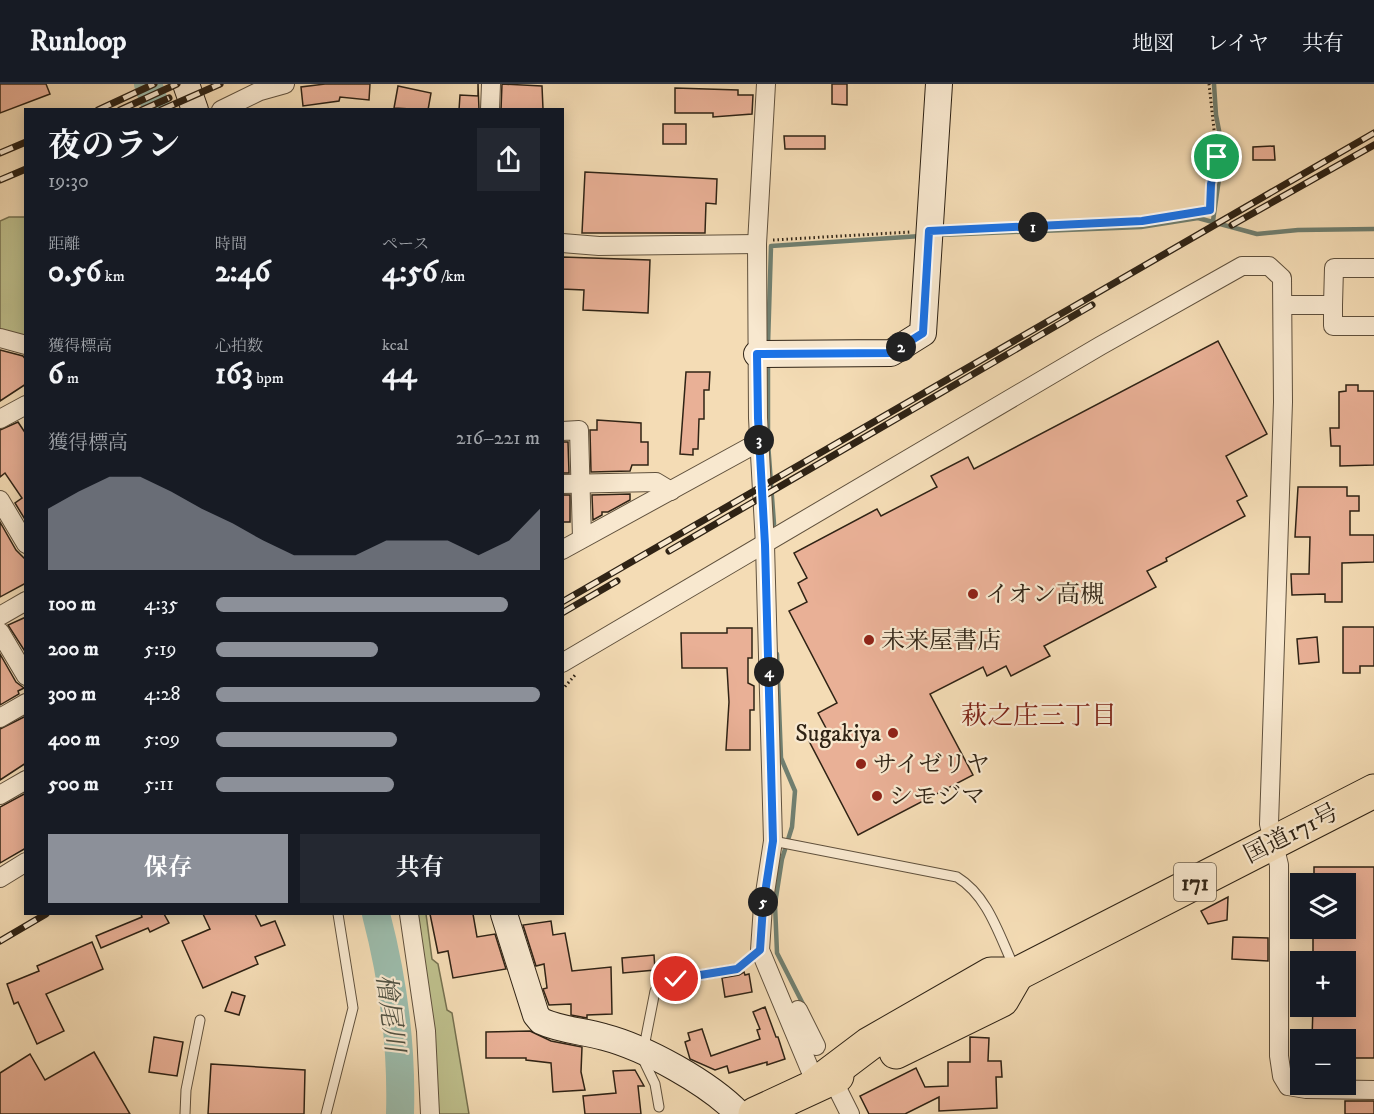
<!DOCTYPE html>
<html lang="ja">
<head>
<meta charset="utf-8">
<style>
  :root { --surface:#171b24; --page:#242831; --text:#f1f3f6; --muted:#9ea1a6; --line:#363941; --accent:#8c9099 }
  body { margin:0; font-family:"IM FELL DW Pica","Noto Serif JP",serif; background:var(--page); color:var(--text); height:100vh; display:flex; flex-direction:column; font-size:22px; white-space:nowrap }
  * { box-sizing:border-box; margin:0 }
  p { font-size:20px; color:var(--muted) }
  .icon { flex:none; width:33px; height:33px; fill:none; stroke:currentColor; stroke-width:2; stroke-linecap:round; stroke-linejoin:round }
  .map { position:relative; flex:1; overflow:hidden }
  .sheet { position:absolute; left:24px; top:24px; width:540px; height:807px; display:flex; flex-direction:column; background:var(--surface); border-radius:0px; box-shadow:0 3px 15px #0003 }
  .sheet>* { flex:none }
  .fabs { position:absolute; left:1290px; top:789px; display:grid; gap:12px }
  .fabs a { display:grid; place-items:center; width:66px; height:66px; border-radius:0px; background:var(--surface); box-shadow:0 3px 15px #0003; font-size:30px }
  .pin { position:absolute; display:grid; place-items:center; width:51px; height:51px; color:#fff; margin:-26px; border:3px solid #fff; border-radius:50%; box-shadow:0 2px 6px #0007 }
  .km { position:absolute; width:30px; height:30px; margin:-15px; border-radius:50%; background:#222; color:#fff; font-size:16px; line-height:30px; text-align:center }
  .round { display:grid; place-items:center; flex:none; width:63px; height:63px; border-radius:0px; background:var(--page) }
  .summary { display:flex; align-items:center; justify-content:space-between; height:102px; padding:0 24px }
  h1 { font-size:33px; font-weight:700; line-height:45px }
  .stats { display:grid; grid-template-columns:repeat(3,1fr); gap:9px; height:102px; padding:6px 24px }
  .stats div { display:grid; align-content:center }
  .stats b { font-size:30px; font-weight:700 }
  .stats small { font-size:16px; font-weight:400 }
  .stats p { font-size:16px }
  .chart { height:168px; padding:12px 24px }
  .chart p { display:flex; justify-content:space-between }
  .chart svg { width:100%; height:108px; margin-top:6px; fill:var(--accent); opacity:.7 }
  .button { display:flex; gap:12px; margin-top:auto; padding:12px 24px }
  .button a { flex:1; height:69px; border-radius:0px; background:var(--accent); color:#fff; font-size:24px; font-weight:700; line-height:69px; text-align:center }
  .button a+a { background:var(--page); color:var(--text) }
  ul { padding:0 24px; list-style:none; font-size:20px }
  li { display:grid; grid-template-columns:96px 72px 1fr; align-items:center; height:45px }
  li i { height:15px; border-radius:8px; background:var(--accent) }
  header { display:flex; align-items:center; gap:36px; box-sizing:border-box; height:84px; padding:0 30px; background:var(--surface); border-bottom:2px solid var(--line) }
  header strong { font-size:28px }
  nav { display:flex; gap:33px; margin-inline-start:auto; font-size:21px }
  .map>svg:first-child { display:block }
</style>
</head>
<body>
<header>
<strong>Runloop</strong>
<nav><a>地図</a><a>レイヤ</a><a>共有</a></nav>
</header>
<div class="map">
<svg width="1374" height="1030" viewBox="0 0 1374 1030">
  <rect width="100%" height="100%" fill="#f4dcb5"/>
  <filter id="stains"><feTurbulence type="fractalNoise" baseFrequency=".00333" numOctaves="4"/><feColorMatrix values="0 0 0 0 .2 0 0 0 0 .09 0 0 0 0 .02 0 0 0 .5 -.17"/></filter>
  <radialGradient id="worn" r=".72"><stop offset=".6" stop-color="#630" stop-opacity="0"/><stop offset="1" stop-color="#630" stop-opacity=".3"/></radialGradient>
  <g fill="#bebf8c" stroke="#767150" stroke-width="1.5">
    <polygon points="9,133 25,133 25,255 0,249 0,137"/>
    <polygon points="415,830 426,830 432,875 438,880 447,926 452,929 469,1030 434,1030"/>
  </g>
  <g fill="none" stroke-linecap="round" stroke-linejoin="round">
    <g stroke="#707f70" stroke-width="4.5">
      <polyline points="1213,137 1223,67 1216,31 1214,0"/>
      <polyline points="939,151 1141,143 1198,134 1257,150 1298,146 1374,145"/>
      <polyline points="768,261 771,162 921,152"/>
      <polyline points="768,348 768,278"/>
      <polyline points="768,359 774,440"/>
      <polyline points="777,570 781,674 795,707 792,743 782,775 775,820 777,869 804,922"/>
    </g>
    <g stroke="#9cbcac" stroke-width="28">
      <polyline points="148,0 157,26"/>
      <path d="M376 830C393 895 402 963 400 1030"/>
    </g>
  </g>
  <g fill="#e9b096" stroke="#2f2315" stroke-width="1.5">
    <polygon points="0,0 46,0 50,10 0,29"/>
    <polygon points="325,0 370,0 369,16 340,13 339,17 303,22 301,3"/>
    <polygon points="478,0 479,26 459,26 460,11 478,12"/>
    <polygon points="502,0 542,2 543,25 501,26"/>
    <polygon points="832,0 847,0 847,21 832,20"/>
    <polygon points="398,2 431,9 428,26 394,24"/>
    <polygon points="675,4 738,6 738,11 753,11 752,30 713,33 713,29 675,29"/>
    <rect x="663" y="40" width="23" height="20"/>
    <polygon points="784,52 825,52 825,65 785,65"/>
    <polygon points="1274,62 1275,76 1253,76 1253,63"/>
    <polygon points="585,88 717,95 716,120 706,119 705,149 582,149"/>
    <polygon points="562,173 650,176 648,229 583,226 584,206 562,205"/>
    <polygon points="1218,257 1267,350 1226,372 1247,412 1237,417 1245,432 1166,474 1167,477 1147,487 1156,503 1044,562 1050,572 1011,592 1006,582 987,592 983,583 930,610 973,691 858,751 809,657 828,648 818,629 837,619 789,527 807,518 798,499 807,494 794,469 877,425 881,432 937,403 931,392 968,373 974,385"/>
    <polygon points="0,266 23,272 26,276 26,300 0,317"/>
    <polygon points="686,288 710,288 709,306 704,306 704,335 699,335 698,365 693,365 693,371 680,370"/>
    <polygon points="1346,301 1358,301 1358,307 1374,307 1374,381 1340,382 1340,362 1331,362 1330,344 1339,344 1339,308 1346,307"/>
    <polygon points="597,336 641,339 641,358 648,358 648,381 632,381 630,387 591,388 590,346 597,346"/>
    <polygon points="18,338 26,350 26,437 15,419 22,414 5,389 0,393 0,346"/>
    <polygon points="562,358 568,358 569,389 563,389"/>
    <polygon points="1298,403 1347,403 1347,412 1359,412 1359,427 1350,427 1350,451 1374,451 1374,478 1342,479 1342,518 1325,518 1325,510 1292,511 1291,490 1309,490 1310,453 1295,453"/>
    <polygon points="630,410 630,416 608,428 602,428 602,431 593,436 592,411"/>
    <rect x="562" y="411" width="8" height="27"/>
    <polygon points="0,438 16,466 26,476 26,499 0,513"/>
    <polygon points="26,533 26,569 8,541"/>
    <polygon points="1343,543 1374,543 1374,582 1360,582 1360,589 1343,589"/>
    <polygon points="727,544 752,544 752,574 748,574 748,599 754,602 754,626 750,626 750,666 726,666 729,618 727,584 682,584 681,549 727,549"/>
    <polygon points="1317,553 1319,578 1299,580 1297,555"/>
    <polygon points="0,570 16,598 24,604 18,607 19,610 0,621"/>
    <polygon points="26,632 26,679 0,696 0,645"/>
    <polygon points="26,709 26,764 0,779 0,723"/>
    <polygon points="1314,783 1374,783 1374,974 1346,974 1346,956 1312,956 1313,922 1346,922 1346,878 1313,878 1313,844 1346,844 1346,800 1314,800"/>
    <polygon points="1228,813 1227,836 1208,840 1201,827"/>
    <polygon points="141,830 164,830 169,839 150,848 148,844 101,864 96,852 142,833"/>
    <polygon points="203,830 255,830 261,842 275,837 285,861 255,873 258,880 203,904 182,857 210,845"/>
    <polygon points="430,830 473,830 477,853 495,850 506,885 453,894 448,867 438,869"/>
    <polygon points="551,837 553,851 565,849 572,887 611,883 612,930 587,931 587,934 571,931 571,920 549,921 543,905 547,904 544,880 536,882 523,841"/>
    <polygon points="1233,853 1268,854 1268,877 1232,875"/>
    <polygon points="92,858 103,885 46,910 64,947 37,960 18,918 14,920 7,900 39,887 37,882"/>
    <polygon points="654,871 655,886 623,889 622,874"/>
    <polygon points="744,888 745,891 749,890 752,908 725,913 722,894 739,891"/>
    <polygon points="232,908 245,912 239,931 225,927"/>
    <polygon points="765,923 776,953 778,953 785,975 767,981 767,978 729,989 727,982 715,986 690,975 685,958 690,956 688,949 702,945 711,972 760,955 757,946 760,945 753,928"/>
    <polygon points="530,947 551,957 582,963 581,988 585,1006 553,1008 551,979 526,976 526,974 486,974 486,948"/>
    <polygon points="154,953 183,958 177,992 149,988"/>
    <polygon points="970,953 989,954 988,977 1001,977 1002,993 996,993 997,1024 939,1027 939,1013 905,1030 869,1030 860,1012 916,984 925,1003 948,1002 948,978 970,978"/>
    <polygon points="94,968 130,1030 0,1030 0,989 30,970 45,996"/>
    <polygon points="211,980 305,986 304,1030 208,1030"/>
    <polygon points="635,986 644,1002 638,1002 641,1030 585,1030 583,1012 616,1009 613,987"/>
    <rect x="1345" y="1017" width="29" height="13"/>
  </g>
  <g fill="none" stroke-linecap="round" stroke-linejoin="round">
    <g stroke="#60513d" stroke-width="11">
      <g id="lane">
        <path d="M773 757 957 793C988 812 999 851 1014 883"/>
        <polyline points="659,1023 655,1000 642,973 655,907 676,895 737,885 760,866"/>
        <polyline points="185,1030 186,1006 200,936"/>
        <polyline points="326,1030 353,924 338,830"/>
      </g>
    </g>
    <g stroke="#60513d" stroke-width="20">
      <g id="street">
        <polyline points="766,0 757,160 758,334 765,461 773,757 763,822 760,866 816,1000"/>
        <polyline points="221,26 260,7 285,0"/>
        <polyline points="490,26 491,0"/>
        <polyline points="562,159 599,162 757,160"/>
        <polyline points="1283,221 1333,221 1334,184 1374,184"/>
        <polyline points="1333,221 1333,242 1374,242"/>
        <polyline points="0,254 26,261"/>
        <polyline points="0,335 26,321"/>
        <polyline points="562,347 579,346 582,454"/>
        <polyline points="562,400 656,398 671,407"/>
        <polyline points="0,416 26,460"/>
        <polyline points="562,466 759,358"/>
        <polyline points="0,532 26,517"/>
        <polyline points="0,548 26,592"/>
        <polyline points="562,579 1100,262 1242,182 1269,182 1282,194 1283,318 1269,740 1279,781 1279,972 1282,992 1288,1002 1306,1005 1374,1006"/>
        <polyline points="0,634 26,619"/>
        <polyline points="0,711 26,696"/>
        <polyline points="0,794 26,778"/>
        <polyline points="409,830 426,947 430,1030"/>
        <polyline points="798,926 816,962"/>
        <polyline points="839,1008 850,1030"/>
      </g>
    </g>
    <g stroke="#2f2315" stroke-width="28">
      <g id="secondary">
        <polyline points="186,0 195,26"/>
        <polyline points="757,270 891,269 923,249 939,0"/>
        <path d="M504 830 536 931 541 937C560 946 583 947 604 953 646 964 709 999 739 1030"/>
      </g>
    </g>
    <g stroke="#2f2315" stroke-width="35">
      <g id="highway">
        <polyline points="896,968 1002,916 1017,890"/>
        <polyline points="816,1000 869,960 991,890 1017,890 1374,707"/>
        <polyline points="755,1030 837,992"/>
      </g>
    </g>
    <g stroke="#2f2315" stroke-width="3" stroke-dasharray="1.5 3" stroke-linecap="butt">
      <polyline points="950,147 1142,137 1210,126 1211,100 1217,73 1209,0"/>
      <polyline points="773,156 910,148"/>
      <polyline points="562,606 576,590"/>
    </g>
    <use href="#lane" stroke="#f8e8cf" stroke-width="9"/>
    <use href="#street" stroke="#f8e8cf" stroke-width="18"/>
    <use href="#secondary" stroke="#f8e8cf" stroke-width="26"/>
    <use href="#highway" stroke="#f4dcb5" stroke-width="33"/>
    <g stroke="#2f2315" stroke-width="7">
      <g id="rail">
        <polyline points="98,26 154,0"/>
        <polyline points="120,26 177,0"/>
        <polyline points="142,26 169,14"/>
        <polyline points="161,26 220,0"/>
        <polyline points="0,69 26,58"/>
        <polyline points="0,96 26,85"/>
        <polyline points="1232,141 1374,61"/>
        <polyline points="669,467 1092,221"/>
        <polyline points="562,518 1374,49"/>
        <polyline points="562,529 617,497"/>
        <polyline points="0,857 46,830"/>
      </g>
    </g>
    <use href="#rail" stroke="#f8e8cf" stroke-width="4.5" stroke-dasharray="14" stroke-linecap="butt"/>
  </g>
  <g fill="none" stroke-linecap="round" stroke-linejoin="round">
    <g stroke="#fff" stroke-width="12">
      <polyline id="route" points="676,895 737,885 760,866 763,822 773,757 765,461 758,334 757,270 891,269 923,249 929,147 1142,137 1210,126 1211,100 1217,73"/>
    </g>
    <use href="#route" stroke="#1a73e8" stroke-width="8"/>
  </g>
  <g fill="#8f2418" stroke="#f8e8cf" stroke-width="2">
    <circle cx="973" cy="510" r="6"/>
    <circle cx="869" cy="556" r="6"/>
    <circle cx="893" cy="649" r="6"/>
    <circle cx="861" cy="680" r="6"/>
    <circle cx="877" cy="712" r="6"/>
  </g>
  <g text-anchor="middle" stroke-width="4.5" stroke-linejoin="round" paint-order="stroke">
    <rect fill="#f8e8cf" stroke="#6b5e4d" stroke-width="1.5" x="1174" y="779" width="42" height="38" rx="4.5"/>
    <g font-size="22" font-weight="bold" fill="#2f2315">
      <text x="1195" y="806">171</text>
    </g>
    <g font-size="24" fill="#2f2315" stroke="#f8e8cf" text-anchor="start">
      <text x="985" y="518">イオン高槻</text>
      <text x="881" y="564">未来屋書店</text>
      <text x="881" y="657" text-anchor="end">Sugakiya</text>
      <text x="873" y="688">サイゼリヤ</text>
      <text x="889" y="720">シモジマ</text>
    </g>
    <g font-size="24" fill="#2f2315" stroke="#f8e8cf">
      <text transform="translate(1291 749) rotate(-27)" y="8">国道171号</text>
    </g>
    <g font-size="26" fill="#7a1f14" stroke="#f8e8cf">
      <text x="1039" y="640">萩之庄三丁目</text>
    </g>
    <g font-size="26" font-style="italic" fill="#505142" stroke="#f8e8cf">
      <text transform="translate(391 929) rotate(83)" y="9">檜尾川</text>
    </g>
  </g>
  <rect width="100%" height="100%" filter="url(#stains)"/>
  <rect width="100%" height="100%" fill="url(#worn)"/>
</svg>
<div class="fabs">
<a><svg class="icon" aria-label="layers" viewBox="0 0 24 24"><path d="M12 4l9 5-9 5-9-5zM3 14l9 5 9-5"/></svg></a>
<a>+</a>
<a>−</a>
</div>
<div class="pin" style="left:1217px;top:73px;background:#1e9e55"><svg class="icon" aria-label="arrive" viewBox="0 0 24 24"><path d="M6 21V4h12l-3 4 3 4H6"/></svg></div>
<div class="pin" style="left:676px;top:895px;background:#d93025"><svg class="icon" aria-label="check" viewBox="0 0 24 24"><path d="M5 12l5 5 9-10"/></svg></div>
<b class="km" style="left:1033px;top:143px">1</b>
<b class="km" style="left:901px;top:263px">2</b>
<b class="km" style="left:759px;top:356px">3</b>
<b class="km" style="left:769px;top:588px">4</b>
<b class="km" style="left:763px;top:818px">5</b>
<section class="sheet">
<div class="summary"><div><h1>夜のラン</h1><p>19:30</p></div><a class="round"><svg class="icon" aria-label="share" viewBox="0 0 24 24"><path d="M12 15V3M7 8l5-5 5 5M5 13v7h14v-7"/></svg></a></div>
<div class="stats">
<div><p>距離</p><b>0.56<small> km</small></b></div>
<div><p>時間</p><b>2:46</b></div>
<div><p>ペース</p><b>4:56<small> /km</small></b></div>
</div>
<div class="stats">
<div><p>獲得標高</p><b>6<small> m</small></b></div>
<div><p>心拍数</p><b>163<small> bpm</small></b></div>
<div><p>kcal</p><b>44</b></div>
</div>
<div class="chart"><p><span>獲得標高</span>216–221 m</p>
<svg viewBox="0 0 160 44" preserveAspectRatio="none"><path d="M0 44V19L10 12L20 6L30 6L40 12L50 19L60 25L70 32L80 38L90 38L100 38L110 32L120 32L130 32L140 38L150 32L160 19V44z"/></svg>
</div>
<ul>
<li><b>100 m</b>4:35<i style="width:90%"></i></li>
<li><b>200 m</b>5:19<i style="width:50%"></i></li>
<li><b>300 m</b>4:28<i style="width:100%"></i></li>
<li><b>400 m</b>5:09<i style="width:56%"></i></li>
<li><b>500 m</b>5:11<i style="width:55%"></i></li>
</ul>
<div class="button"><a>保存</a><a>共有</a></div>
</section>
</div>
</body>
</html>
